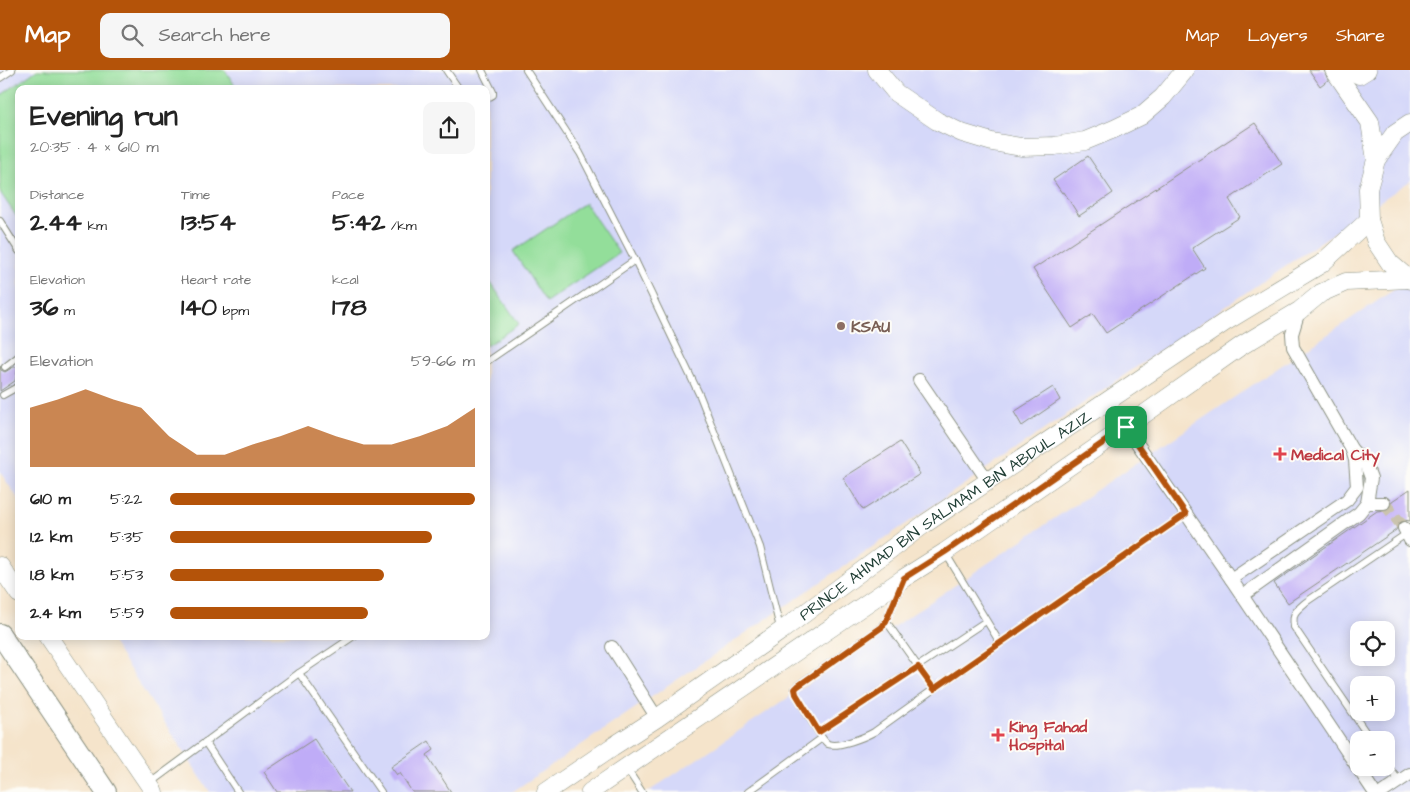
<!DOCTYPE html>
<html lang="en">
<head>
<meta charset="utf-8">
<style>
  :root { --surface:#fff; --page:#f6f6f6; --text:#222; --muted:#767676; --accent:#b45309 }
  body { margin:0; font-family:"Architects Daughter",sans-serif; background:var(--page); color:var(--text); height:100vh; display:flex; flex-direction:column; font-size:19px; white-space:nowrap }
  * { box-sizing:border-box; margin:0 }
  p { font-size:16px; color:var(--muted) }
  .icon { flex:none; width:28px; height:28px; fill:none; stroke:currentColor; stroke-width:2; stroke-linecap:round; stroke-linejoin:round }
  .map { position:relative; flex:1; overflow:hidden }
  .side { position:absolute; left:15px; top:15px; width:475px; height:555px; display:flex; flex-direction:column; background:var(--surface); border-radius:10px; box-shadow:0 2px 12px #0003 }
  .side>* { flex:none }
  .fabs { position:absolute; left:1350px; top:551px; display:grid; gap:10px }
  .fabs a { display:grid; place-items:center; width:45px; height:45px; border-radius:10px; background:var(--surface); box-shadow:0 2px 12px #0003; font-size:25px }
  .pin { position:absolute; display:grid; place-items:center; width:42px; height:42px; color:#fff; margin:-21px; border-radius:10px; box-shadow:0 2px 8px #0006 }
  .round { display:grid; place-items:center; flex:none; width:52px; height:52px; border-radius:10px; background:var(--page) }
  .headline { display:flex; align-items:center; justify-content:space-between; height:85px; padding:0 15px }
  h1 { font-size:28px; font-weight:800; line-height:38px }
  .figures { display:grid; grid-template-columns:repeat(3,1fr); gap:8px; height:85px; padding:5px 15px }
  .figures div { display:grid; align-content:center }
  .figures b { font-size:25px; font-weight:800 }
  .figures small { font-size:14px; font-weight:400 }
  .figures p { font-size:14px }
  .chart { height:140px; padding:10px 15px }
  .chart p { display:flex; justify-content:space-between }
  .chart svg { width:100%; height:90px; margin-top:5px; fill:var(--accent); opacity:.7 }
  ul { padding:0 15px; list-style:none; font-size:16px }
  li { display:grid; grid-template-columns:80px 60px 1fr; align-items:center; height:38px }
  li i { height:12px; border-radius:6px; background:var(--accent) }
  header { display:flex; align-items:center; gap:30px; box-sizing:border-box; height:70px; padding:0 25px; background:var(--accent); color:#fff }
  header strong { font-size:24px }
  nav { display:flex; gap:28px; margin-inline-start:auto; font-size:18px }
  .search { width:350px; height:45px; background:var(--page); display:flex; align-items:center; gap:12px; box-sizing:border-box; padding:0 18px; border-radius:10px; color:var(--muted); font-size:19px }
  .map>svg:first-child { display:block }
</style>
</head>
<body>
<header>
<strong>Map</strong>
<div class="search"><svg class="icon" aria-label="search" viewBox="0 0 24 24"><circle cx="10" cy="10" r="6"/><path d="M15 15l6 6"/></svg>Search here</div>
<nav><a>Map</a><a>Layers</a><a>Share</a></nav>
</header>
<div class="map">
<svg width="1410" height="722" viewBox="0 0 1410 722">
  <rect width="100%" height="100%" fill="#fdfcf7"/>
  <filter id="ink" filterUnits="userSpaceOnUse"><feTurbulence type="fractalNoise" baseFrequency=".02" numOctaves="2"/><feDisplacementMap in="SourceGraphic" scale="10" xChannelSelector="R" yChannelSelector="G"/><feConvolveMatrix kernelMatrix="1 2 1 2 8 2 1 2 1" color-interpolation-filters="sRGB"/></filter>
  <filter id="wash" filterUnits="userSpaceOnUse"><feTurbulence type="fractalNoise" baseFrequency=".0096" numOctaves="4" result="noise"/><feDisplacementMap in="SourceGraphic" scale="20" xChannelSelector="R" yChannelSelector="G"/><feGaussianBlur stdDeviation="1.12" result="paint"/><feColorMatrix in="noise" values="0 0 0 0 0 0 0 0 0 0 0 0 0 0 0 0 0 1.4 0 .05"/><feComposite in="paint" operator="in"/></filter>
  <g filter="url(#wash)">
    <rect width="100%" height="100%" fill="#f5e4cb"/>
    <g fill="#d5d8f9" fill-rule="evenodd">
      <polygon points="0,0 1410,0 1410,111 512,722 210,722 108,566 486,566 486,19 19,19 19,430 0,402"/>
      <path d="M1410 209V722H648ZM1359 560H1386V588H1359ZM1359 615H1386V642H1359ZM1359 670H1386V698H1359Z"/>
    </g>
    <g fill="#93de9a" stroke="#598e67">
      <polygon points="37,0 225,0 237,19 19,19 19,150 0,122 0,26"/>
      <polygon points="585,133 619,183 546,232 513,181"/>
      <polygon points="486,206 519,254 486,276"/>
    </g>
    <g id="blocks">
      <g fill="#bfacf7">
        <polygon points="1309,0 1324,0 1328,10 1320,16"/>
        <polygon points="1255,53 1282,94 1229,129 1240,147 1192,178 1205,198 1106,263 1093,244 1072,258 1033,199"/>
        <polygon points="1088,86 1113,123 1079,146 1064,122 1062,123 1053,110"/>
        <polygon points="0,296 1,300 5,302 13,297 18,297 15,311 0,321"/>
        <polygon points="1053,317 1060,330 1022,356 1014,342"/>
        <polygon points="900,372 920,404 863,440 843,408"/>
        <polygon points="1410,419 1410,451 1404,450 1400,451 1397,454 1396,460 1288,533 1274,513 1377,441 1388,440 1391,437 1392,431"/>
        <polygon points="314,669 350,722 277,722 264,702"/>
        <polygon points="429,671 434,680 427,685 451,722 412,722 400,703 397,705 391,697"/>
      </g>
    </g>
  </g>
  <g filter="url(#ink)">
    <use href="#blocks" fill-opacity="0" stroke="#8a9080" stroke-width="1"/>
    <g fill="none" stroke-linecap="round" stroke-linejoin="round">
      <polyline stroke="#cac3ad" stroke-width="12" stroke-dasharray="12 6" stroke-linecap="butt" points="1384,433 1404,458"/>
      <g stroke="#8a9080" stroke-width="8">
        <g id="lane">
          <polyline points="446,0 459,19"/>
          <polyline points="482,0 493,22 493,25 486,29"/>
          <polyline points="526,0 580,83 635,190 700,326 760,477 780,558"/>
          <polyline points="0,8 12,0"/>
          <polyline points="0,151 19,181"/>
          <polyline points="486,292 635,190"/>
          <polyline points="5,297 19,286"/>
          <polyline points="3,325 19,316"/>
          <polyline points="946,484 1000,573"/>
          <path d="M901 516 886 551 882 557 797 616 795 619 796 624C801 633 821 670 828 674 838 678 865 667 874 662L934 619 1186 444"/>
          <polyline points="886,551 934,619"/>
          <polyline points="299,603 381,722"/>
          <polyline points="819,662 986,551"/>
          <path d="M1371 670 1294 557C1292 542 1296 541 1306 532L1406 464"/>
          <polyline points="205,672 238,722"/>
          <polyline points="1386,693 1399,711"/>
          <polyline points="627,699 642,722"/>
          <polyline points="150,713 299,603 354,566"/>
          <polyline points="748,722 822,668"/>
        </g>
      </g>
      <g stroke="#8a9080" stroke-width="14">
        <g id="street">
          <polyline points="919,310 988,411"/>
          <polyline points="1126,357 1231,509 1374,722"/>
          <polyline points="1367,433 1384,433"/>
          <polyline points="1404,458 1410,470"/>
          <polyline points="1231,509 1347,430 1357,417 1355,390 1352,380 1293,277 1292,264 1299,241"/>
          <polyline points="1242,526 1359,443 1367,433 1371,408 1365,392 1352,380"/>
          <polyline points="612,577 657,648"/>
          <polyline points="1383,722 1410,704"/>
        </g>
      </g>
      <g stroke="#8a9080" stroke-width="19">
        <g id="secondary">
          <polyline points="877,0 896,23 937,51 962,63 992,72 1021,77 1055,76 1085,71 1114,59 1141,46 1163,27 1185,0"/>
          <polyline points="1334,0 1370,52 1376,90"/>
          <polyline points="1350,0 1359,5 1367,0"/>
          <polyline points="1410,53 1395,63 1376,90 1368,119 1369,150 1376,172 1390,193 1410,210"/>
          <polyline points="0,496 19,524"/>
          <polyline points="48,566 154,722"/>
          <path id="s1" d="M546 722 612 677 657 648 781 561 926 453 1225 252 1321 194 1369 150"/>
          <polyline points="590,722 904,508 945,482 1126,357 1241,276 1299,241 1321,223 1346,212 1408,209"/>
        </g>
      </g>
      <g stroke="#8a9080" stroke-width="22">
        <polyline id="primary" points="0,564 106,722"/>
      </g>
      <use href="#lane" stroke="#fff" stroke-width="6"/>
      <use href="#street" stroke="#fff" stroke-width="12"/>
      <use href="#secondary" stroke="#fff" stroke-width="18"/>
      <use href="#primary" stroke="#fff" stroke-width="20"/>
    </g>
  </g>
  <g fill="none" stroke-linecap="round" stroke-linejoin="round" filter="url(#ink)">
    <g stroke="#fff" stroke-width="10">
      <polygon id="route" points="1126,357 1186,444 934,619 918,597 819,662 796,624 795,619 798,616 882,557 886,551 904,508 945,482"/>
    </g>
    <use href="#route" stroke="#b45309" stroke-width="6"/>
  </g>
  <circle fill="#8d6e63" stroke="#fdfcf7" stroke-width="2" cx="841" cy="256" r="5"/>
  <g fill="#e0444e" stroke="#fdfcf7" stroke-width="2">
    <path d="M1277.5 376.5h5v5h5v5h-5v5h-5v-5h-5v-5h5z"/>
    <path d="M995.5 657.5h5v5h5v5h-5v5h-5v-5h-5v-5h5z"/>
  </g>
  <g text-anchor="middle" stroke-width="4" stroke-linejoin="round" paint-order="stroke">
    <g font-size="16" font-weight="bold" fill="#785e54" stroke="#fdfcf7" text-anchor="start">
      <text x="851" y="262">KSAU</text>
    </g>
    <g font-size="16" font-weight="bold" fill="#be3a42" stroke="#fdfcf7" text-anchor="start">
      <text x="1291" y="390">Medical City</text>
      <text x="1009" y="662">King Fahad<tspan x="1009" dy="18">Hospital</tspan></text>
    </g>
    <g font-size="16" fill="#1f3d34" stroke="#fdfcf7">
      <text dy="6" stroke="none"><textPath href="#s1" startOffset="486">PRINCE AHMAD BIN SALMAM BIN ABDUL AZIZ</textPath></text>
    </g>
  </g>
</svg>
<div class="fabs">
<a><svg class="icon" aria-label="locate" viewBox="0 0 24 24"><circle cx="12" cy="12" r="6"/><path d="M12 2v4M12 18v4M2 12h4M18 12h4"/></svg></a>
<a>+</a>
<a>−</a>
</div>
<div class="pin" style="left:1126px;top:357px;background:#1e9e55"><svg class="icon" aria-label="arrive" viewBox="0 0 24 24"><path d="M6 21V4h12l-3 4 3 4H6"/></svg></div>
<section class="side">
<div class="headline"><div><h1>Evening run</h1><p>20:35 · 4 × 610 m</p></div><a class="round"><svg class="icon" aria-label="share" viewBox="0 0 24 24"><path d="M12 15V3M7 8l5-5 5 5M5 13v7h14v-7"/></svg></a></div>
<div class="figures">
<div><p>Distance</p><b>2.44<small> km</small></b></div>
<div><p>Time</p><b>13:54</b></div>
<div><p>Pace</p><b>5:42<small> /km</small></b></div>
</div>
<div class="figures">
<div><p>Elevation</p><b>36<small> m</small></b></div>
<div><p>Heart rate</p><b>140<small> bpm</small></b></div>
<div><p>kcal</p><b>178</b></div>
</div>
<div class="chart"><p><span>Elevation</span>59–66 m</p>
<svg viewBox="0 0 160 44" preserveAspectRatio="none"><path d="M0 44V15L10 11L20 6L30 11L40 15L50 29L60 38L70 38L80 33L90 29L100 24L110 29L120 33L130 33L140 29L150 24L160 15V44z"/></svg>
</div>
<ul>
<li><b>610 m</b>5:22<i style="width:100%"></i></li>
<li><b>1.2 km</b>5:35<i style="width:86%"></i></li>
<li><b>1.8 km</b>5:53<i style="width:70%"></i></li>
<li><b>2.4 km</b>5:59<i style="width:65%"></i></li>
</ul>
</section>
</div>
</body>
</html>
